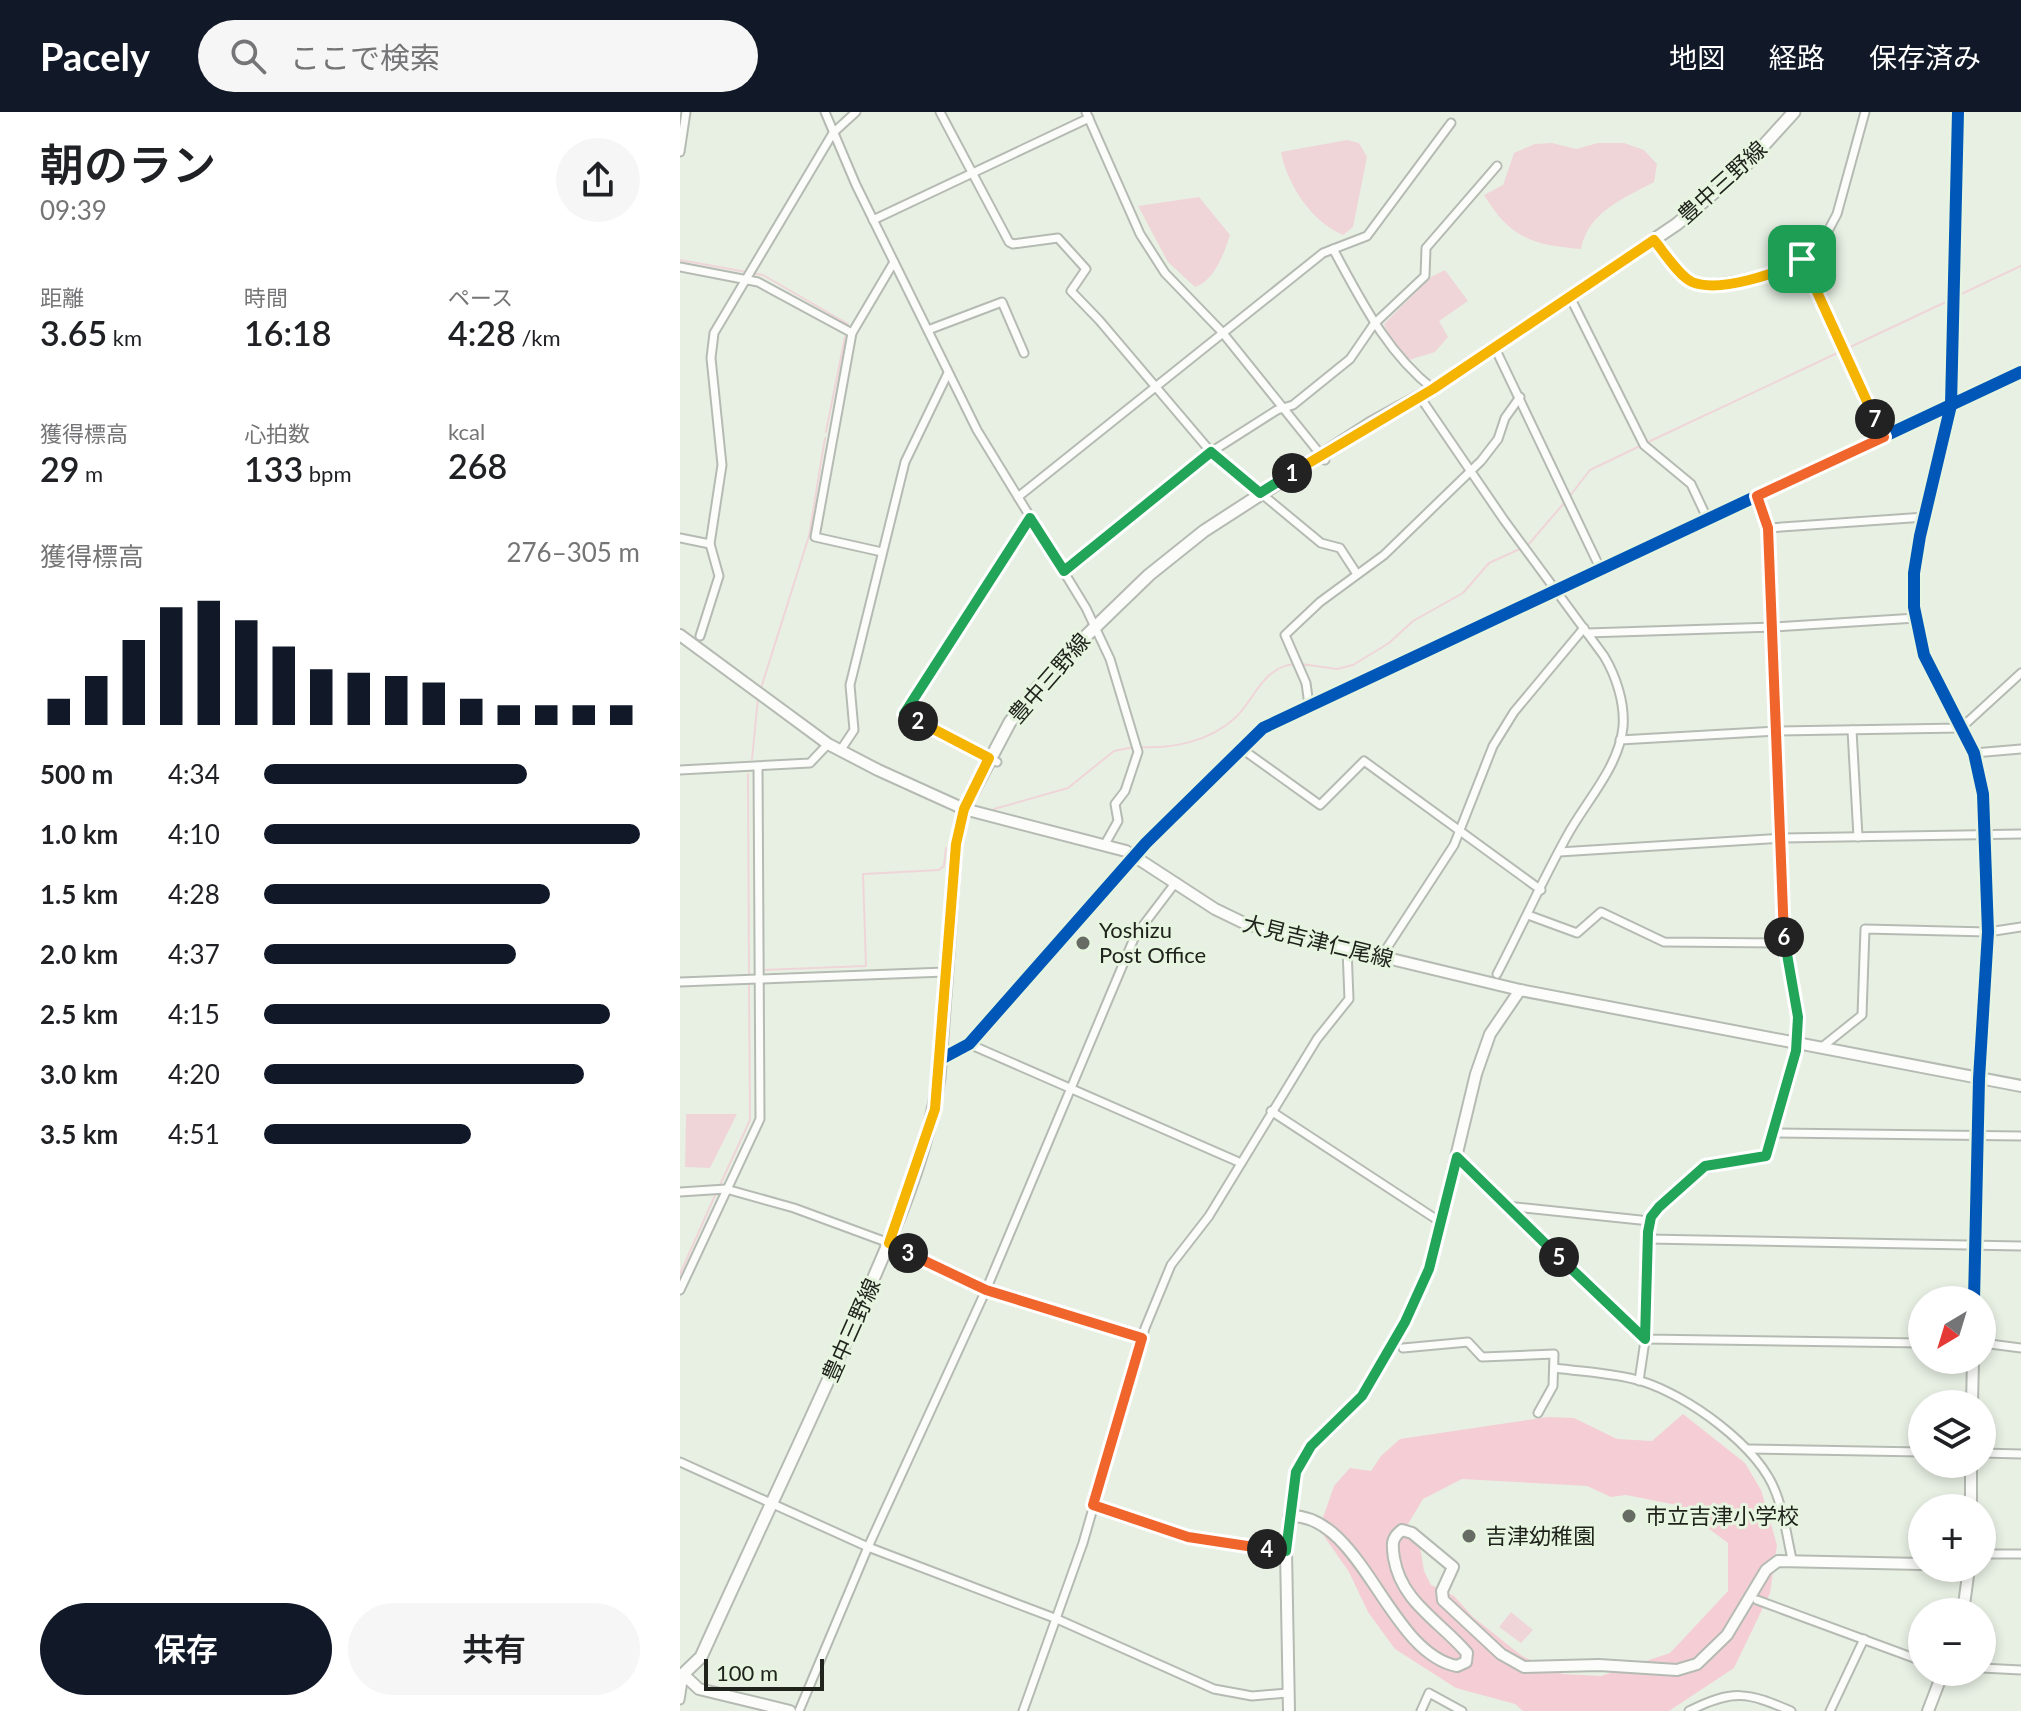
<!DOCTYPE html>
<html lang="ja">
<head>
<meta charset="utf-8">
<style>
  :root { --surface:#fff; --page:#f6f6f6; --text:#202124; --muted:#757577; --accent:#111827 }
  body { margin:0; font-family:Lato,"Noto Sans JP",sans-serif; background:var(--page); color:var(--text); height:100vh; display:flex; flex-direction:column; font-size:30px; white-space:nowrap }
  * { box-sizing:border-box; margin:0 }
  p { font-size:26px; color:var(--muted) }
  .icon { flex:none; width:44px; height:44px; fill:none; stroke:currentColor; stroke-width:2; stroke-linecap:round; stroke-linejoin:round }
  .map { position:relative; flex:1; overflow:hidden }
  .panel { display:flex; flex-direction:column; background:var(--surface); width:680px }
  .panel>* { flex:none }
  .needle { width:52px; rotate:218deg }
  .fabs { position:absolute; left:1228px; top:1174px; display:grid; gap:16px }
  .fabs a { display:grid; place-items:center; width:88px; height:88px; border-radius:50%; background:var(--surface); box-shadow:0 4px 12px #0003; font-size:40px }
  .scale { position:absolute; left:24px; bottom:20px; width:120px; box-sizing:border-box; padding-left:8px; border:4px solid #20241d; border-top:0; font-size:22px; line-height:28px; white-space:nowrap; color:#20241d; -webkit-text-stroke:6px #e7f4e0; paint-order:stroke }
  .pin { position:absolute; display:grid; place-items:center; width:68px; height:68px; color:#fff; margin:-34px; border-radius:16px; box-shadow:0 4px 12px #0006 }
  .km { position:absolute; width:40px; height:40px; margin:-20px; border-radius:50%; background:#222; color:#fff; font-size:22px; line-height:40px; text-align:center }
  .round { display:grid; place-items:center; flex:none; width:84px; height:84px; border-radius:42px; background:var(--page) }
  .summary { display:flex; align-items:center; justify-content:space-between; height:136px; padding:0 40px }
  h1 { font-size:44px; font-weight:600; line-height:60px }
  .figures { display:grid; grid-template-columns:repeat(3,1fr); gap:12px; height:136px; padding:8px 40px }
  .figures div { display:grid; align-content:center }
  .figures b { font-size:34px; font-weight:600 }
  .figures small { font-size:22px; font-weight:400 }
  .figures p { font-size:22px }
  .chart { height:224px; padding:16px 40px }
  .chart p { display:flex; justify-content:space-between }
  .chart svg { width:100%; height:144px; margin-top:8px; stroke:var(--accent); stroke-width:6 }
  .button { display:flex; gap:16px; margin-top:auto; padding:16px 40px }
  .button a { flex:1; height:92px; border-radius:48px; background:var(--accent); color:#fff; font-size:32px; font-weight:600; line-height:92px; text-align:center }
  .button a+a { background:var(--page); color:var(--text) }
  ul { padding:0 40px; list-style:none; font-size:26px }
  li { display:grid; grid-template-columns:128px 96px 1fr; align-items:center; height:60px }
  li i { height:20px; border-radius:10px; background:var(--accent) }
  header { display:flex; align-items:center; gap:48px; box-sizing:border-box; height:112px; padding:0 40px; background:var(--accent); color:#fff }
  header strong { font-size:38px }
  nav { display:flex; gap:44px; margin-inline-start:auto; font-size:28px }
  .search { width:560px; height:72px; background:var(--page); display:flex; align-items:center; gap:20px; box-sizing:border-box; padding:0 28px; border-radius:44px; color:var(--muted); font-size:30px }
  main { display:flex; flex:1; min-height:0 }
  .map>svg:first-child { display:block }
</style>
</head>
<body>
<header>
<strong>Pacely</strong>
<div class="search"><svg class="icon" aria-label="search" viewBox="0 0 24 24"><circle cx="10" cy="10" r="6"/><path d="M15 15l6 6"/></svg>ここで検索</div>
<nav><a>地図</a><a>経路</a><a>保存済み</a></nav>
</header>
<main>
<section class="panel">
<div class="summary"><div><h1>朝のラン</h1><p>09:39</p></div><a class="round"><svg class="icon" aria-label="share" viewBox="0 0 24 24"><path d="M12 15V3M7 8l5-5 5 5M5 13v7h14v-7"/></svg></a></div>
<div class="figures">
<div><p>距離</p><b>3.65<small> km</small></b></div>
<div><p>時間</p><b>16:18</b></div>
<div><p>ペース</p><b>4:28<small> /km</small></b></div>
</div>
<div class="figures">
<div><p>獲得標高</p><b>29<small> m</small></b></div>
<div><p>心拍数</p><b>133<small> bpm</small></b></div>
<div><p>kcal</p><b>268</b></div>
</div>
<div class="chart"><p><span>獲得標高</span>276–305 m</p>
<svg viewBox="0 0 160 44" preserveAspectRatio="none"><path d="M5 44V36M15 44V29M25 44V18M35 44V8M45 44V6M55 44V12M65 44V20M75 44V27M85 44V28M95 44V29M105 44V31M115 44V36M125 44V38M135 44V38M145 44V38M155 44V38"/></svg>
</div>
<ul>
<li><b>500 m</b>4:34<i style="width:70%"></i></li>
<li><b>1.0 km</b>4:10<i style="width:100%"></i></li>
<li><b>1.5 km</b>4:28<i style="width:76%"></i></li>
<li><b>2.0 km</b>4:37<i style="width:67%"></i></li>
<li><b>2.5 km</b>4:15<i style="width:92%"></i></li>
<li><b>3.0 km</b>4:20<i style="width:85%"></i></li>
<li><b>3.5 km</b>4:51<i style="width:55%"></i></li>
</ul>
<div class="button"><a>保存</a><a>共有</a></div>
</section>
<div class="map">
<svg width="1341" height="1599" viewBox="0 0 1341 1599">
  <rect width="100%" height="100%" fill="#e8f0e4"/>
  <path fill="#f4ced4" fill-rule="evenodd" d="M1003 1302 1065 1351 1081 1378 1097 1433 1090 1481 1054 1556 989 1599H843L835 1592 776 1576 715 1537 688 1500 669 1460 639 1417 654 1374 670 1356 691 1359 701 1344 720 1327 868 1305 894 1306 937 1327 972 1329ZM782 1367 907 1374 931 1385 946 1383 997 1393 1048 1431V1479L990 1541 921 1564 883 1562 842 1544 793 1505 774 1484 751 1473 744 1459 740 1435 728 1412 743 1387Z"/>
  <g fill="#efd5d8">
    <path d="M667 28 679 31 687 45 673 115 663 123C632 110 607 73 601 40Z"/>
    <path d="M872 31 896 37 918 31H944L964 38 977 52 974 70C943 87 908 100 901 137 852 133 830 126 804 83L823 73 834 41 855 32Z"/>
    <path d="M519 85 550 123C544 142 534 169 515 175L488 150 458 94Z"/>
    <polygon points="765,158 788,189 759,209 768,225 755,240 729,248 709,225 704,212 751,165"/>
    <polygon points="6,1002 57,1002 30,1056 5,1055"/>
    <polygon points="831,1500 853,1518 841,1531 819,1515"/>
  </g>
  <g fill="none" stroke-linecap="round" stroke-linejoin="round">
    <g stroke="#efd5d8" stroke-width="2">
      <polyline points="0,148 83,163 168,212"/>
      <polyline points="1277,184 1341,154"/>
      <polyline points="146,320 165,225"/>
      <polyline points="966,331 1268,189"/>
      <polyline points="889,385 910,358 960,334"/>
      <polyline points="848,433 885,390"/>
      <polyline points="621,552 657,557 673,553 709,531 733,509 783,481 809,451 842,436"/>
      <polyline points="81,576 129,424 145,326"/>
      <path d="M460 635C493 637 530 629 555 606 576 586 582 556 614 552"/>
      <polyline points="72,647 78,586"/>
      <polyline points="68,662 69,864"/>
      <polyline points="314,697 388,676 434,639 454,635"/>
      <polyline points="82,858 186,854 183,762 259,758 264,754 266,736"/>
      <polyline points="40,1073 70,1008 69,870"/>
      <polyline points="0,1162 37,1079"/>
    </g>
    <g stroke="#b5bbb2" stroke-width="11">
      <g id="street">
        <polyline points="145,0 176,73 297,318 406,496 430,547 458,640 445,679 435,692 438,709 425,732"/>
        <polyline points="260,0 329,130 333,132 378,126 406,157 391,179 419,208 531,340 641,431 660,436 677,462"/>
        <polyline points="406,0 460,122 485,161 542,220 645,348"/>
        <polyline points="0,40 6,0"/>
        <polyline points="193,108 409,6"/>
        <polyline points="974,128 1009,169 1024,173 1095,163 1112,154 1148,119 1157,102 1185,0"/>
        <path d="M653 137C681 188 706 240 753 277"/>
        <polyline points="1122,147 1204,325"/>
        <polyline points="0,155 78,170 172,221"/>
        <polyline points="890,185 964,333 1011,372 1028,408"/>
        <polyline points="248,218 322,190 344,241"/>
        <polyline points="815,236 920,456"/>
        <path d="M740 285 824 408 924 544C936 564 945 591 943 615 939 655 906 689 887 724 862 769 841 816 817 862"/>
        <polyline points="338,385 643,141 687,124 771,11"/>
        <polyline points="1088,416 1245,405"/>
        <polyline points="0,426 30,432"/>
        <polyline points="202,440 135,425 172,221 214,150"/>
        <polyline points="384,459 531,340 597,298 613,293 670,247 694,212 745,164 746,136 817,54"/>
        <polyline points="907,521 1094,515 1236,506"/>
        <polyline points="20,524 39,464 30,432 42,353 31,246 34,221 153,21 176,0"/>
        <polyline points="629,593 626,571 605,523 640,490 704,443 801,349 818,327 825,306 840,285"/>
        <polyline points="1172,618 1178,725"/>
        <polyline points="940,628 1097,619 1281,616 1341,561"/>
        <polyline points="562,637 640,693 684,649 861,778"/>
        <polyline points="160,639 174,618 170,573 225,350 268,261"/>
        <polyline points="1294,641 1341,637"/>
        <polyline points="317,650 224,602 350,406"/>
        <polyline points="0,658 130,651 148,632"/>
        <polyline points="879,740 1103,726 1341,722"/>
        <polyline points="848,803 897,821 921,800 984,830 1104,831"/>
        <polyline points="370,838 466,731 583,616 595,608 1341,260"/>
        <polyline points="701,845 774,733 813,634 834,600 904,516"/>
        <polyline points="0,870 265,860"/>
        <polyline points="289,932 561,1051"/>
        <polyline points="1142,935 1182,903 1185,817 1308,820 1341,815"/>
        <polyline points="591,999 762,1111"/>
        <polyline points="1093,1021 1341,1024"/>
        <polyline points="777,1045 965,1227 1242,1231"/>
        <polyline points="0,1080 46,1077 114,1096 209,1131 306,1178 462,1226"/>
        <polyline points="826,1094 970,1109"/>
        <polyline points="968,1127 1341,1134"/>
        <polyline points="0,1178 80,1007 78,654"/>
        <polyline points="1302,1231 1341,1236"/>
        <polyline points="723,1236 788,1230 802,1245 874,1242 873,1274 858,1301"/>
        <path d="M875 1256C904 1260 934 1261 961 1269 1007 1283 1079 1334 1096 1381 1104 1401 1107 1425 1112 1447"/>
        <polyline points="959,1269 967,1215 968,1120 971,1105 979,1095 1019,1058 1086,1044 1116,939 1118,905 1104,831 1088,416 1077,384"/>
        <polyline points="1068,1337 1242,1340"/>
        <polyline points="1302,1341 1341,1342"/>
        <polyline points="0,1350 188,1435 377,1507 534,1577 572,1584 607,1581"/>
        <polyline points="413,1393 508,1425 606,1439"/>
        <polyline points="1302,1442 1341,1442"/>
        <polyline points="1077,1488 1242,1549"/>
        <polyline points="1302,1556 1341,1558"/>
        <polyline points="0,1588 4,1563"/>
        <polyline points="119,1599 188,1435 306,1178 455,824 496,770"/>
        <polyline points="343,1599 403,1431 465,1216 491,1153 529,1104 637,927 669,887 667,837"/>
        <polyline points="741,1599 749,1581 782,1599"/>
        <path d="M1009 1599C1053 1577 1067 1580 1111 1599"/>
        <polyline points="1150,1599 1184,1527"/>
      </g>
    </g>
    <g stroke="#b5bbb2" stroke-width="14">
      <g id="secondary">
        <polyline points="1278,0 1271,293 1240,424 1234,461 1234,495 1244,543 1294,641 1303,682 1308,820 1299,967 1294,1188"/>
        <polyline points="0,523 148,632 198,658 284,697 446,739 535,797 566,812 840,878 1341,974"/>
        <polyline points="261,947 289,932 370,838"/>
        <polyline points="1292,1292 1293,1248"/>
        <polyline points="1291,1396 1291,1352"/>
        <path d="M609 1404C682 1401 708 1541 777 1554L786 1550 787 1541C761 1510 721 1490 714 1446 712 1433 711 1426 722 1418L732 1421 773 1455 762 1479 763 1488 821 1542 844 1555 919 1553 997 1558 1017 1552 1047 1523 1086 1458 1098 1449 1242 1452"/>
        <polyline points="1283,1500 1289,1456"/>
        <polyline points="4,1563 19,1577 110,1599"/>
        <polyline points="609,1599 606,1439 616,1360 631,1334 682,1284 725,1210 749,1157 796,962 810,922 840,878"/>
        <polyline points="1248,1599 1263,1560"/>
      </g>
    </g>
    <g stroke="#b5bbb2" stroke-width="15">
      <path id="primary" d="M0 1565 21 1545C71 1434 124 1324 173 1213 208 1133 246 1053 259 966L276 732 284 697 330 610 376 553 469 463 524 419 691 311 753 277 997 112 1065 54 1114 0"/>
    </g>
    <use href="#street" stroke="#fcfdfb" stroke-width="7"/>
    <use href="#secondary" stroke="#fcfdfb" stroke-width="10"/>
    <use href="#primary" stroke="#fcfdfb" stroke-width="11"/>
    <g stroke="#e7f4e0" stroke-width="17">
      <g id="cycleway">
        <polyline points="1278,0 1271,293 1240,424 1234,461 1234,495 1244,543 1294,641 1303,682 1308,820 1299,967 1294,1188"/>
        <polyline points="261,947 289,932 466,731 583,616 1341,260"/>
      </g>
    </g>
    <use href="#cycleway" stroke="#0057b8" stroke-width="12"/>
  </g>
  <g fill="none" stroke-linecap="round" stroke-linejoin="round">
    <g stroke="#fff" stroke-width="16">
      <path id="split-1" d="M612 361 753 277 974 128C984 140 999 164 1012 170 1038 181 1099 162 1122 147"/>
    </g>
    <g stroke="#fff" stroke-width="16">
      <polyline id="split-2" points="238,609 224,602 350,406 384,459 531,340 580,381 612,361"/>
    </g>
    <g stroke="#fff" stroke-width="16">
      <polyline id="split-3" points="228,1141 209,1131 255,997 276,732 284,697 309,646 238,609"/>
    </g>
    <g stroke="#fff" stroke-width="16">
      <polyline id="split-4" points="228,1141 306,1178 462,1226 413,1393 508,1425 587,1437"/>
    </g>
    <g stroke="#fff" stroke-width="16">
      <polyline id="split-5" points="587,1437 606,1439 616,1360 631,1334 682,1284 725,1210 749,1157 777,1045 879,1145"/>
    </g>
    <g stroke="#fff" stroke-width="16">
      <polyline id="split-6" points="879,1145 965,1227 968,1120 971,1105 979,1095 1025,1054 1086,1044 1116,939 1118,905 1104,825"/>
    </g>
    <g stroke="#fff" stroke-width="16">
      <polyline id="split-7" points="1104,825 1088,416 1077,384 1204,325 1195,307"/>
    </g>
    <g stroke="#fff" stroke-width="16">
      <polyline id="split-8" points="1122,147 1195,307"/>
    </g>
    <use href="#split-1" stroke="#f5b400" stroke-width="10"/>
    <use href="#split-2" stroke="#22a559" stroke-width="10"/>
    <use href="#split-3" stroke="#f5b400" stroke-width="10"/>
    <use href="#split-4" stroke="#f0652b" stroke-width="10"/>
    <use href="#split-5" stroke="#22a559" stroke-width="10"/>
    <use href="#split-6" stroke="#22a559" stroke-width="10"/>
    <use href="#split-7" stroke="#f0652b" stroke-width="10"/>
    <use href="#split-8" stroke="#f5b400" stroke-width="10"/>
  </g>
  <g fill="#666b63" stroke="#e7f4e0" stroke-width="3">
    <circle cx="403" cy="831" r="8"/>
    <circle cx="949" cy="1404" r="8"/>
    <circle cx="789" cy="1424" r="8"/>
  </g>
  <g text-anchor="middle" stroke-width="6" stroke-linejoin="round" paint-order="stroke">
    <g font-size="22" fill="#20241d" stroke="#e7f4e0">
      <text transform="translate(1042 70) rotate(-42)" y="8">豊中三野線</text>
      <text transform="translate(369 566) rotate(-49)" y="8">豊中三野線</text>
      <text transform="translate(638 829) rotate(14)" y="8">大見吉津仁尾線</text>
      <text transform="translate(171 1218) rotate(-66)" y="8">豊中三野線</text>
    </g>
    <g font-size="22" fill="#20241d" stroke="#e7f4e0" text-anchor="start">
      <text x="419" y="826">Yoshizu<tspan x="419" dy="25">Post Office</tspan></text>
      <text x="965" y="1412">市立吉津小学校</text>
      <text x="805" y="1432">吉津幼稚園</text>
    </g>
  </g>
</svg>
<div class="fabs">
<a><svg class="needle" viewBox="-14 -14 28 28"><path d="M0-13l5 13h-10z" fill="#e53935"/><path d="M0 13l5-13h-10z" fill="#757577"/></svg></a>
<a><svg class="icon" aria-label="layers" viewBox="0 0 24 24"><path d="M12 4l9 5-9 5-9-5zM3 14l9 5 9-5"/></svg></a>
<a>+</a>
<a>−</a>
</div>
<div class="scale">100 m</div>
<div class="pin" style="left:1122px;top:147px;background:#1e9e55"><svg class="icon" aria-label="arrive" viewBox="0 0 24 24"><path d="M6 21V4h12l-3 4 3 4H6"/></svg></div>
<b class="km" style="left:612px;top:361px">1</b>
<b class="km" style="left:238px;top:609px">2</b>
<b class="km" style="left:228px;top:1141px">3</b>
<b class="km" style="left:587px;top:1437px">4</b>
<b class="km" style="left:879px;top:1145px">5</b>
<b class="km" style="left:1104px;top:825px">6</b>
<b class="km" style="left:1195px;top:307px">7</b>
</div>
</main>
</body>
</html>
